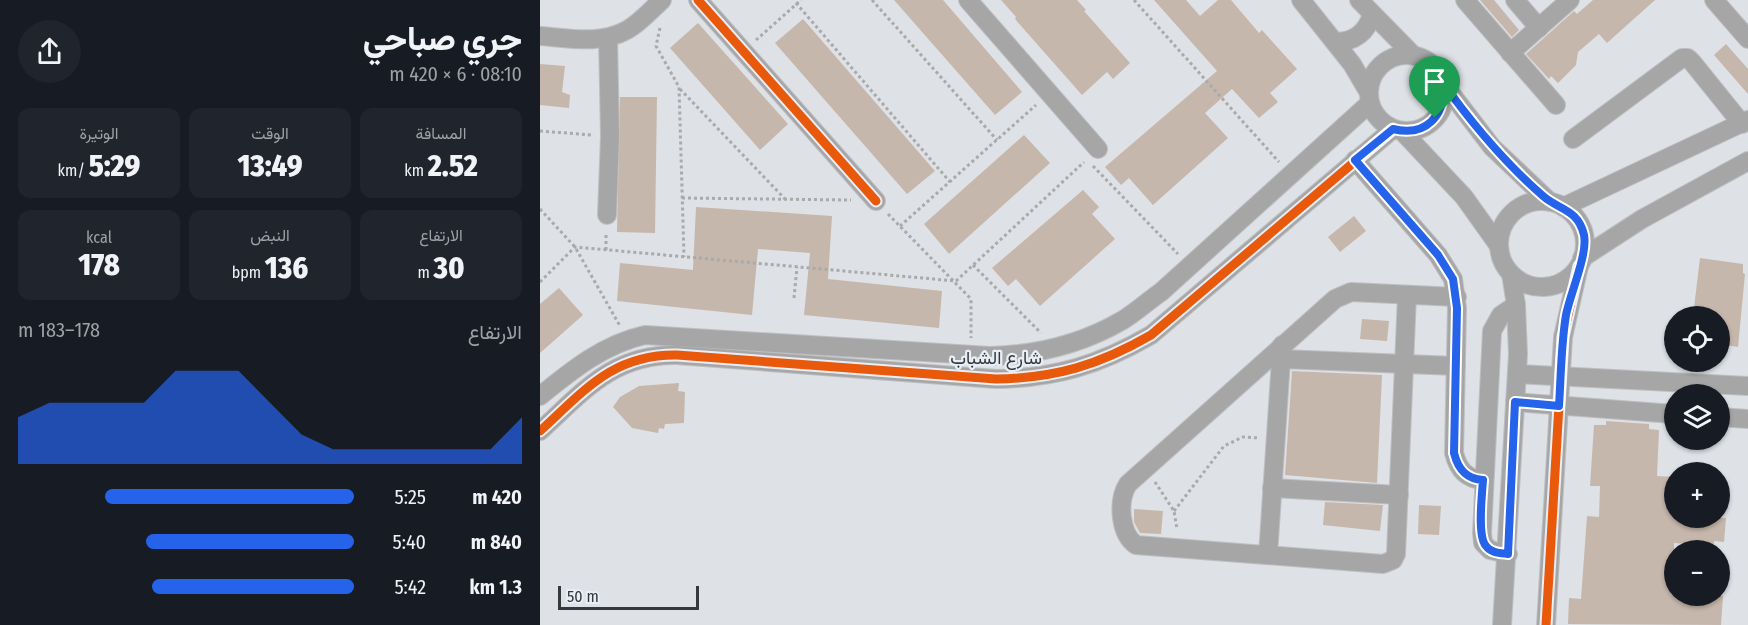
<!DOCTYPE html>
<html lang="ar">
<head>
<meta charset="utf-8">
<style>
  :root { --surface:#171b24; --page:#20242c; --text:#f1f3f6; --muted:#9ea1a6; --accent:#2563eb }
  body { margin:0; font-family:"Fira Sans Condensed",Vazirmatn,sans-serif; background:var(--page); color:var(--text); direction:rtl; height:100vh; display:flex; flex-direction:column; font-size:22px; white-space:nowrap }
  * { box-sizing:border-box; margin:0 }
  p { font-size:20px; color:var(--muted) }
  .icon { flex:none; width:33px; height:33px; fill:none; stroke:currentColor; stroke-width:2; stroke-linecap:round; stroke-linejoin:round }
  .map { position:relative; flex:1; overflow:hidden; direction:ltr }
  .sheet { display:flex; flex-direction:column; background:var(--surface); width:540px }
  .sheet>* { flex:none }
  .controls { position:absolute; left:1124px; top:306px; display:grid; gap:12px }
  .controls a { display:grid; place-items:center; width:66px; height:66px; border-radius:50%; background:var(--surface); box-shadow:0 2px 4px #0004; font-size:30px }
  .scale { position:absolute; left:18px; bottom:15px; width:141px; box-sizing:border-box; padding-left:6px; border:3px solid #36393b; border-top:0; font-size:16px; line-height:21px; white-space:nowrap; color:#36393b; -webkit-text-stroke:4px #e8eef5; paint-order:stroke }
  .pin { position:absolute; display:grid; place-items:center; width:51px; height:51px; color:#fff; margin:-62px -26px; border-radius:50% 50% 50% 0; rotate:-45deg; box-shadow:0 0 6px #0007 }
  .pin .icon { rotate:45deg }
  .round { display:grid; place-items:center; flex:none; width:63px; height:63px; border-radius:32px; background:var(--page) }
  .summary { display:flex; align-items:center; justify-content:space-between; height:102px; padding:0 18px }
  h1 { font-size:33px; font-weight:800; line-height:45px }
  .metrics { display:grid; grid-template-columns:repeat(3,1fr); gap:9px; height:102px; padding:6px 18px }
  .metrics div { display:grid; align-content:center; border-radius:12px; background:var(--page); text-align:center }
  .metrics b { font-size:30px; font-weight:800 }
  .metrics small { font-size:16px; font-weight:400 }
  .metrics p { font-size:16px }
  .chart { height:168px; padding:12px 18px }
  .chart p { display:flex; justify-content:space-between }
  .chart svg { width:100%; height:108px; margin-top:6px; fill:var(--accent); opacity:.7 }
  ul { padding:0 18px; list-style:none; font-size:20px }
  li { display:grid; grid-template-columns:96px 72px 1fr; align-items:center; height:45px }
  li i { height:15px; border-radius:8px; background:var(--accent) }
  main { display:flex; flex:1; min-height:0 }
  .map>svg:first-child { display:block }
</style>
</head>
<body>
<main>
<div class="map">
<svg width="1208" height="625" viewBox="0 0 1208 625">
  <rect width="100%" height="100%" fill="#dee1e5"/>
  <g fill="#c6b7ac">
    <polygon points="354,0 403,0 482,92 455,115"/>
    <polygon points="461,0 537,0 546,10 544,11 590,63 573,79 567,72 542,95 475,19 476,17"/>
    <polygon points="614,0 646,0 660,16 678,0 691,0 719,33 722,30 757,69 730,93 738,102 719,118 692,89 665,113 688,138 613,205 589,178 581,185 565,167 677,71"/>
    <polygon points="940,0 954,0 979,30 972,37"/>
    <polygon points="1053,0 1115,0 1067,43 1059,34 1038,52 1036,65 1018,83 1011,76 1009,79 986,54 1034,11 1037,14"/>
    <polygon points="263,19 395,171 367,194 235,43"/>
    <polygon points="158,23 248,124 220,150 130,48"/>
    <polygon points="1186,44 1208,69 1208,94 1174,55"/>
    <polygon points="0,64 25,66 22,92 30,95 29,108 0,105"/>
    <polygon points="80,97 117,97 115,233 77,232"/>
    <polygon points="484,135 510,163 409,254 384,224"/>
    <polygon points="543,190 559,207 552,214 575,239 500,306 476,279 468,286 452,268"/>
    <polygon points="156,207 292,216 288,279 402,291 399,328 264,315 270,253 218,249 212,315 77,301 80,263 153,270"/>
    <polygon points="814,216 826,231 800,252 788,237"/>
    <polygon points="1160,258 1203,264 1203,273 1205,274 1198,347 1180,344 1179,316 1153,316"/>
    <polygon points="19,288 43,315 0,353 0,304"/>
    <polygon points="822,319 849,321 847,341 820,339"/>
    <polygon points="752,371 842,375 837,483 745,475"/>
    <polygon points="139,383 138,391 145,392 144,423 125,424 124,429 119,428 118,433 92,428 73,407 80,397 99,386"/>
    <polygon points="1066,421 1109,424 1109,429 1119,430 1117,476 1134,477 1134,518 1186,518 1184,542 1174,541 1174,546 1134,543 1134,596 1183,596 1181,625 1028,624 1029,598 1041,599 1047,516 1059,517 1060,486 1050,486 1054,425 1066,425"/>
    <polygon points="785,502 843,505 840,531 783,525"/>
    <polygon points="879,505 901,506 899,535 878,534"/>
    <polygon points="594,509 623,511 621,534 600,533 594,522"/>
  </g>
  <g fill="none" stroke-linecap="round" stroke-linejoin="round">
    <g stroke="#bdbfc2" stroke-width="20">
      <g id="minor">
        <polyline points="158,0 336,201"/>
        <polyline points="428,0 558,149"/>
        <polyline points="761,0 812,64 829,93"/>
        <polyline points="819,0 874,56"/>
        <polyline points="925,0 1016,105"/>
        <polyline points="975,0 999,28"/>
        <polyline points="1174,0 1208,39"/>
        <path d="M0 36C29 38 60 45 87 30 100 23 111 10 122 0"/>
        <path d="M796 42C815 42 827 32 832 14"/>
        <polyline points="970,53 1030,0"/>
        <circle cx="867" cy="93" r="38"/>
        <polyline points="903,83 952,147 1010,202"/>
        <polyline points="862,131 924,197 959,246"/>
        <polyline points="1033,139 1142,58 1148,58 1152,62 1202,124"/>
        <path d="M815 160 898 255 913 279 917 308 914 453C918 469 926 479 943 480"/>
        <circle cx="1002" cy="244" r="43"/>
        <polyline points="1023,207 1208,120"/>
        <polyline points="67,215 70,136 68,38"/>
        <polyline points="1042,258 1102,219 1208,161"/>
        <path d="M867 295 856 554 853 560 843 564 596 545C580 534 577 501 588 484L795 299 811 292 917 297"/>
        <polyline points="741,359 916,366"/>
        <polyline points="977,374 1208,386"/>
        <path d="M0 396C32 370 64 344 105 335L450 356C497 355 542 344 583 320 596 312 608 301 621 292L830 103"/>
        <polyline points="975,402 1134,414"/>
        <polyline points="1179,417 1208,419"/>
        <path d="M0 431C44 391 73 354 137 355L456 379C516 378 559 365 611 335L853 129"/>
        <polyline points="732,488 859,495"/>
        <polyline points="968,554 950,550 943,543 942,533 952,331 961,315 976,305"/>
        <polyline points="728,555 742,345"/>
        <polyline points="962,625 978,354 976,305 971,274"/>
        <polyline points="1006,625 1023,337 1039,266"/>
      </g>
    </g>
    <g stroke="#a9aaaa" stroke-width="3" stroke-dasharray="3 3" stroke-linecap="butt">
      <polyline points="332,0 457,140"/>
      <polyline points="594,0 739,162"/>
      <polyline points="256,3 410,182"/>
      <polyline points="120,28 116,46 139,87 144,257"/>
      <polyline points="216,40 261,0"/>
      <polyline points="140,89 245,199"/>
      <polyline points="0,131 52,135"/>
      <polyline points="553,166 638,254"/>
      <polyline points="142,198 311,200"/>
      <polyline points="0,209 35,247 80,326"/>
      <polyline points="348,214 431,299 431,338"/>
      <polyline points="360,226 496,105"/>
      <polyline points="66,250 66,233"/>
      <polyline points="433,265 501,333"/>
      <polyline points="0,282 35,247 416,281 544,162"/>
      <polyline points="254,298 257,267"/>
      <polyline points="615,482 634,511 637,529"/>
      <polyline points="634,511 684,446 703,437 719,438"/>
    </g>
    <use href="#minor" stroke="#a7a6a7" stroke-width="18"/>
    <g stroke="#e8eef5" stroke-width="13">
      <g id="cycleway">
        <polyline points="158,0 336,201"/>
        <path d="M0 431C44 391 73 354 137 355L456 379C516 378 559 365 611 335L853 129"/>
        <polyline points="1006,625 1023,337 1039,266"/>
      </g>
    </g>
    <use href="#cycleway" stroke="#e8590c" stroke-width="9"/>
  </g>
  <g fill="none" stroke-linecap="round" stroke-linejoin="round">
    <g stroke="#fff" stroke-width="12">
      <path id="route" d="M903 83C933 125 964 162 1003 196 1019 210 1038 209 1044 235 1048 254 1030 294 1026 315 1021 345 1021 376 1019 406L975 402 968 554C960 553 951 553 946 546 937 536 942 495 943 480 926 479 918 469 914 453L917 308 913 279 898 255 815 160 853 129C886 137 906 116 903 83Z"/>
    </g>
    <use href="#route" stroke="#2563eb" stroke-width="8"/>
  </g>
  <g text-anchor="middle" stroke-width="4.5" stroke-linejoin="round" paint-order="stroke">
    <g font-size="18" fill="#36393b" stroke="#e8eef5">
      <text x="456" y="364">شارع الشباب</text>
    </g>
  </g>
</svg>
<div class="controls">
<a><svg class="icon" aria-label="locate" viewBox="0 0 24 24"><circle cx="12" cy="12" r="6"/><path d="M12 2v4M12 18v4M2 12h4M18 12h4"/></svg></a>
<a><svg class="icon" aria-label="layers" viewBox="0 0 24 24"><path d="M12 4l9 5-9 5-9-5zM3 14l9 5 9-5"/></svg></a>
<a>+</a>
<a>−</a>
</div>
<div class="scale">50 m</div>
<div class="pin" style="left:895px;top:118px;background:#1e9e55"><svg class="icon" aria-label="arrive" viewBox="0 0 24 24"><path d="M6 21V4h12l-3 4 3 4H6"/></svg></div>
</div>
<section class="sheet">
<div class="summary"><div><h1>جري صباحي</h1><p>08:10 · 6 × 420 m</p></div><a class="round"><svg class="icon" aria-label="share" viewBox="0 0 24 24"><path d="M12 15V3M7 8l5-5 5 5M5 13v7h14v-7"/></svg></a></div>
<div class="metrics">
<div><p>المسافة</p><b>2.52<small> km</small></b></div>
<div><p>الوقت</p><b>13:49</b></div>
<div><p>الوتيرة</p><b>5:29<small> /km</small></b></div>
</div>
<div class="metrics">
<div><p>الارتفاع</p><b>30<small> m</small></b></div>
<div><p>النبض</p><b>136<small> bpm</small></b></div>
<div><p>kcal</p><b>178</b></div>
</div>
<div class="chart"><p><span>الارتفاع</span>178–183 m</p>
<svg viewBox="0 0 160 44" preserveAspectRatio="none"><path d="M0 44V25L10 19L20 19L30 19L40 19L50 6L60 6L70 6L80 19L90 32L100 38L110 38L120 38L130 38L140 38L150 38L160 25V44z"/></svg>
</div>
<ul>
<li><b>420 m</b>5:25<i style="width:74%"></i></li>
<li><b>840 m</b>5:40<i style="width:62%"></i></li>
<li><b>1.3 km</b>5:42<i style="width:60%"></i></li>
</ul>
</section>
</main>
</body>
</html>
